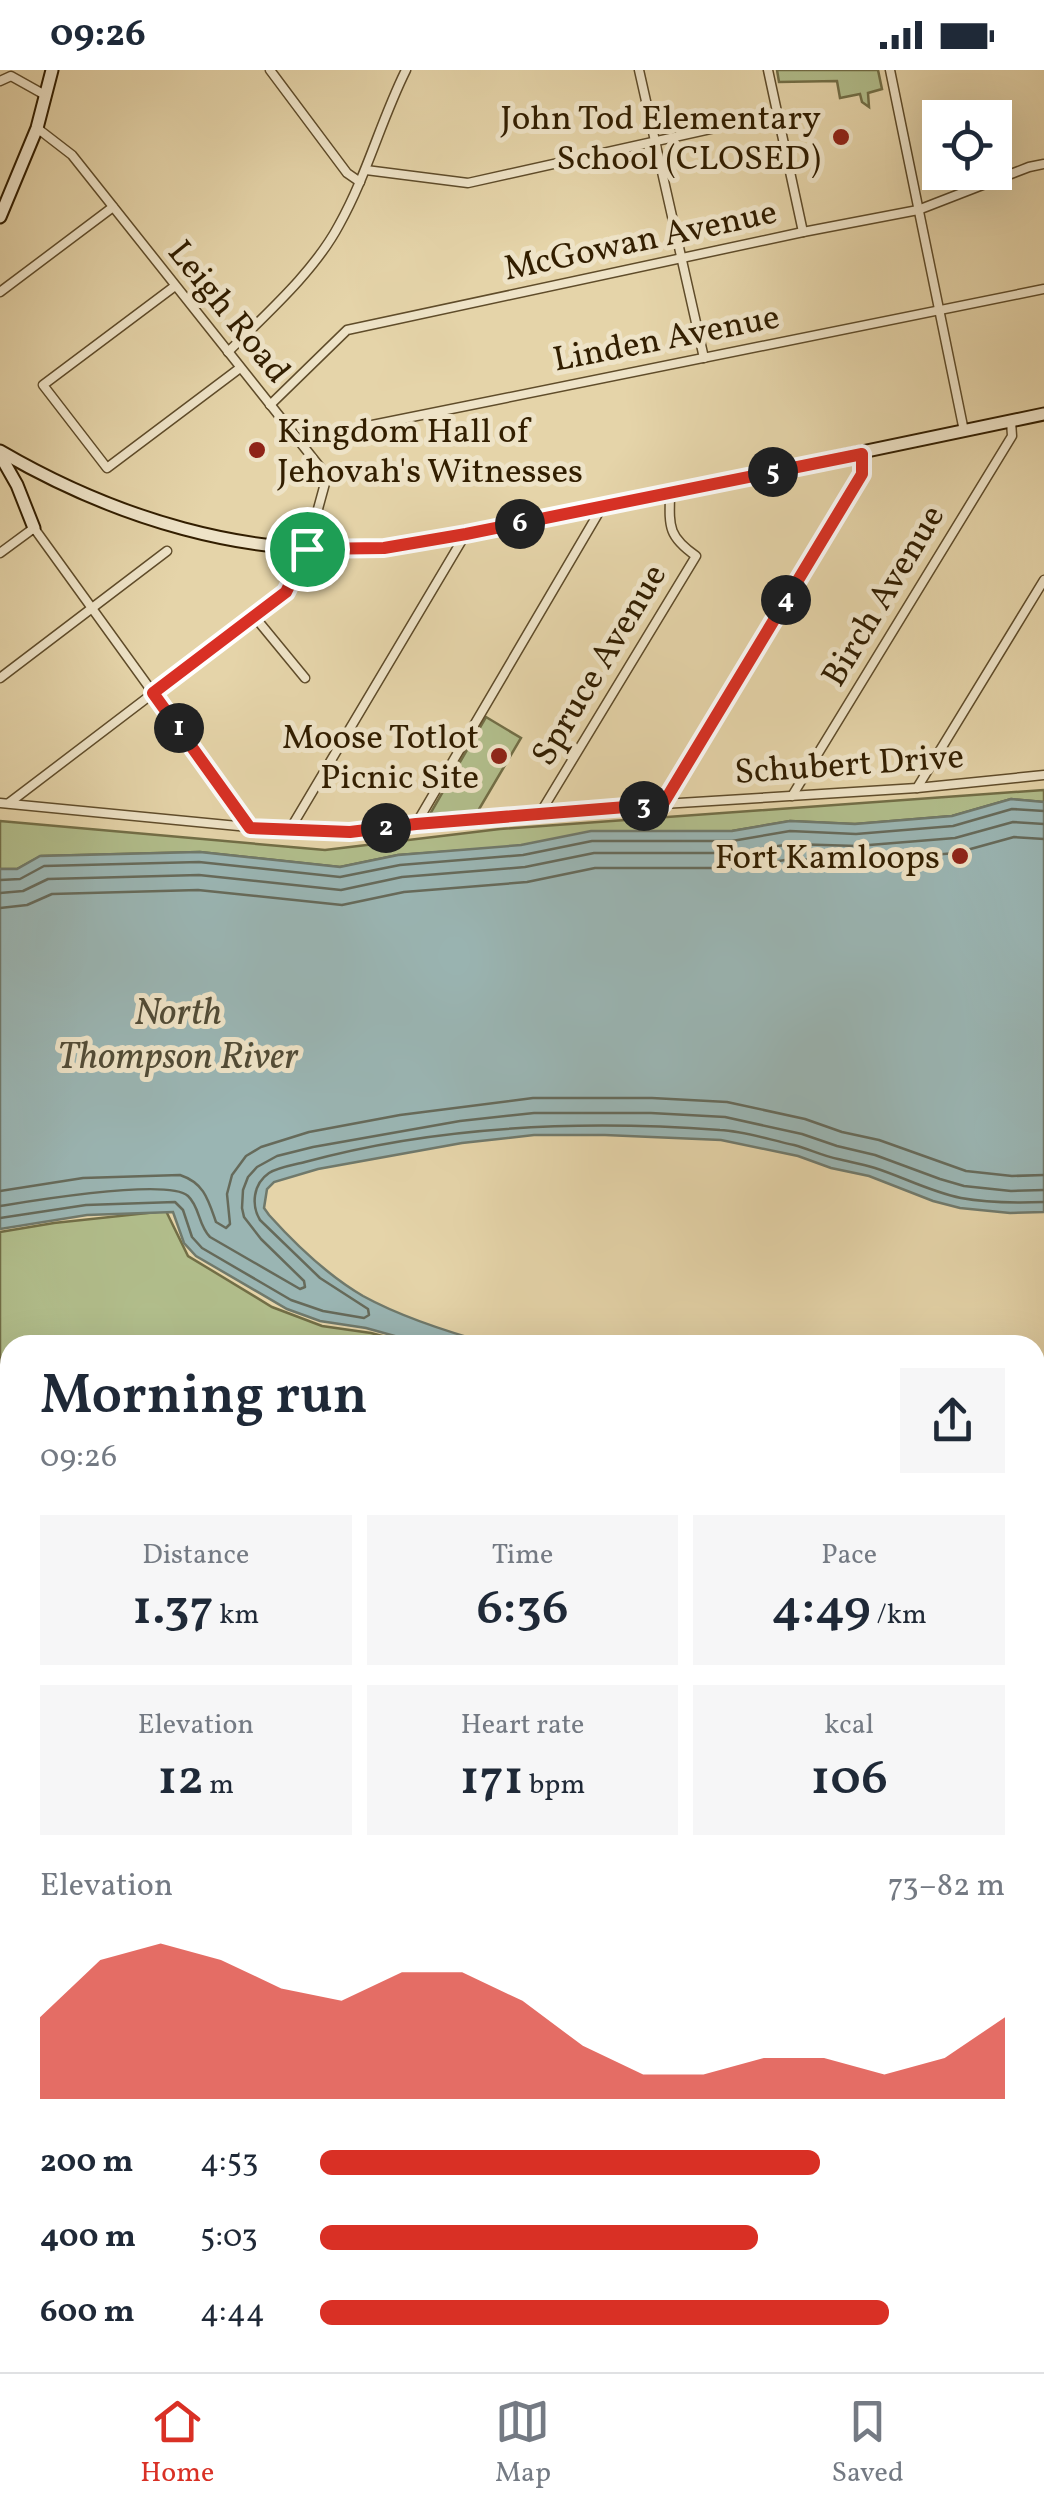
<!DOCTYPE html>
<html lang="en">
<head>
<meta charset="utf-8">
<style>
  :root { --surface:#fff; --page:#f6f6f7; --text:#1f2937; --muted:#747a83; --line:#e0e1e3; --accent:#d93025 }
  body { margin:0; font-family:Vollkorn,serif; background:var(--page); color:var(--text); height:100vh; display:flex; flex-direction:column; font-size:38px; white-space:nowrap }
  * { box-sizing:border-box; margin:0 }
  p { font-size:32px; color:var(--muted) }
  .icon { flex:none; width:55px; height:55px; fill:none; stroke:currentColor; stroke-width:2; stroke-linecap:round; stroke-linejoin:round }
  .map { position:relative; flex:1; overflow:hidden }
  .panel { position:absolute; left:0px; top:1265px; width:1045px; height:1038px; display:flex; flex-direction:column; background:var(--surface); border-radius:30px 30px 0 0; box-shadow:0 10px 40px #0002 }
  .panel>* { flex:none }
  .tools { position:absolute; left:922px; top:30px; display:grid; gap:20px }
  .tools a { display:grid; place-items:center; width:90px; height:90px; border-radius:0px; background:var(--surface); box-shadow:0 10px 40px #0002; font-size:50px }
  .pin { position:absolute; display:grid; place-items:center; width:85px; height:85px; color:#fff; margin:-42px; border:5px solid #fff; border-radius:50%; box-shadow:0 2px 10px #0007 }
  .km { position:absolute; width:50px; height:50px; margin:-25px; border-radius:50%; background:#222; color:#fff; font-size:28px; line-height:50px; text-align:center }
  .round { display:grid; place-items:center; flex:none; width:105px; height:105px; border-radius:0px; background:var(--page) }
  .overview { display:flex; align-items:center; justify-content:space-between; height:170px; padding:0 40px }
  h1 { font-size:55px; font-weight:600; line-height:75px }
  .metrics { display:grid; grid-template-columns:repeat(3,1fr); gap:15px; height:170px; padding:10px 40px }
  .metrics div { display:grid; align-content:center; border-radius:0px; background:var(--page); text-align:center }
  .metrics b { font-size:50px; font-weight:600 }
  .metrics small { font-size:28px; font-weight:400 }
  .metrics p { font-size:28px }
  .chart { height:280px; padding:20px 40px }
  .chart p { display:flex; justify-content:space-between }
  .chart svg { width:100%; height:180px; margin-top:10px; fill:var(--accent); opacity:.7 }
  ul { padding:0 40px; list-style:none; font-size:32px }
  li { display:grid; grid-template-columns:160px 120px 1fr; align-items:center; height:75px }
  li i { height:25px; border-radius:12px; background:var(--accent) }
  .status { display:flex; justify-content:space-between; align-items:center; height:70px; padding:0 50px; background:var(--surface); direction:ltr }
  .status svg { height:28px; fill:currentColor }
  .tabs { display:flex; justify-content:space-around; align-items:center; height:140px; border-top:2px solid var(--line); background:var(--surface); font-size:28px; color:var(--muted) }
  .tabs a { display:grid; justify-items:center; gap:5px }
  .tabs .on { color:var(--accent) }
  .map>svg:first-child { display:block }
</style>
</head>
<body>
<div class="status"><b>09:26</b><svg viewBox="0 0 49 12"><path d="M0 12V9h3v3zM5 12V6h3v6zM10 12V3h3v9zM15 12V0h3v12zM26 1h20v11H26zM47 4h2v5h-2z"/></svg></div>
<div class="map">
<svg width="1044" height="2302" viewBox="0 0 1044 2302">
  <rect width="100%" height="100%" fill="#e5d4a9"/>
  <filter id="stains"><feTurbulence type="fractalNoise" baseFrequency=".002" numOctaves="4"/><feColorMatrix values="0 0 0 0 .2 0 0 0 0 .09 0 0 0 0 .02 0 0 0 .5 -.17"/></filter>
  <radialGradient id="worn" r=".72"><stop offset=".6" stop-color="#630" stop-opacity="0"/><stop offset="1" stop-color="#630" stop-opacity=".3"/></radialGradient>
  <g fill="#b1bd8b" stroke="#726e46" stroke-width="2.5">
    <polygon points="777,0 878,0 882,19 868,23 869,37 862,32 860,24 840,28 837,11 779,12"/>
    <polygon points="486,647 521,668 478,741 430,744"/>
    <polygon points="1044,720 1044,732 1011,729 952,746 855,754 790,751 732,761 398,785 340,797 200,782 41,786 17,799 0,799 0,751 325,780 500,759"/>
    <polygon points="166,1141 188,1186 272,1237 322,1256 371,1263 417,1275 10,1275 10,1340 0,1338 0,1162 54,1153"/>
    <polygon points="1044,1382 1044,1521 1035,1522 1035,1383"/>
    <polygon points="0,1450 10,1457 10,1615 1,1615"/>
  </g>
  <path fill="#9ab5b3" stroke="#70796b" stroke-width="2.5" d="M1011 729 1044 732V1142L1010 1143 960 1138 933 1131 869 1106 831 1098 798 1086 721 1070 605 1065H534L462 1073 318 1099 274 1112 267 1119 264 1138 269 1145C296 1175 327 1205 363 1226 403 1248 451 1263 495 1275H427L366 1258 320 1251 287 1239 196 1186 184 1173 173 1142 87 1145 0 1159V799H17L40 786 200 782 340 797 398 785 521 775 591 761H732L790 751 855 754 952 746Z"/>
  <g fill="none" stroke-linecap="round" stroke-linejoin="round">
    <g stroke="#666a5a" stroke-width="2.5">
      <polyline points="0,810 20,809 44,796 199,792 340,807 400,795 523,785 592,771 732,771 790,761 856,764 953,756 1012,739 1044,741"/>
      <polyline points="0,823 23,821 48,809 199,805 341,820 402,807 525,797 594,783 733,783 791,774 857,776 955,768 1013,752 1044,754"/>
      <polyline points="0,838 27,835 52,824 198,820 342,835 404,822 527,812 595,798 733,798 792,789 858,791 956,783 1014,767 1044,769"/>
      <path d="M0 1121 83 1108 180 1105C204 1113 208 1129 216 1152L226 1158 230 1154 227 1124 232 1105 246 1086 261 1077 309 1062 400 1045 533 1028H652L727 1032 805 1049 842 1062 879 1070 966 1101 1012 1106 1044 1105"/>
      <path d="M0 1136C31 1131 168 1108 188 1126 200 1137 198 1155 210 1167L300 1219 305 1217 304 1211 261 1169 244 1147 242 1138 243 1120 248 1107 257 1097 277 1086 313 1077 460 1051 534 1043H651L725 1047 802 1064 837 1076 875 1085 940 1109 964 1116 1011 1121 1044 1120"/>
      <path d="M0 1148 86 1135 175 1132 183 1140 192 1167 202 1178 291 1230 323 1241 364 1248 369 1245 368 1239 320 1208 260 1150C251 1135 253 1114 269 1103 279 1097 294 1095 305 1092 440 1055 581 1050 720 1060 744 1061 770 1070 794 1075 809 1079 823 1086 838 1089 850 1092 863 1094 875 1098 903 1107 931 1122 961 1128 988 1133 1016 1133 1044 1132"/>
    </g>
    <g stroke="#5f4c2a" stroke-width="11">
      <g id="street">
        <polyline points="270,0 347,103 360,112"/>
        <polyline points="639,0 704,288"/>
        <polyline points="768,0 803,162"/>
        <polyline points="890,0 964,361"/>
        <polyline points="0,11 11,6 45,25"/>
        <polyline points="366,100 468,113 778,44"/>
        <polyline points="175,216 43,315 107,398 240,298"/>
        <polyline points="0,222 113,137"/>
        <path d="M228 282C266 244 314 202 339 155 367 105 381 50 406 0"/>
        <polyline points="270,335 347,260 803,162 918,140 1029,97 1044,94"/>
        <polyline points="298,370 1044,219"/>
        <polyline points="0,483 34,458 250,757"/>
        <polyline points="254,546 305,608"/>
        <polyline points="0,608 167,481"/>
        <polyline points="917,718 1044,510"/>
        <polyline points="792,726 1012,366 1011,351"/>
        <polyline points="0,733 289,761 350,762 416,754 663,734 917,718 1044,705"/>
        <polyline points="9,733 286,522 307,479 327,406 72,85 37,58"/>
        <polyline points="663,734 862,404 862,384"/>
        <path d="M539 745 696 486C669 467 669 458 670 426L672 422"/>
        <polyline points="416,754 602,437"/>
        <polyline points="289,761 465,465"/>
        <polyline points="0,1728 10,1712"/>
        <polyline points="1035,1733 1044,1734"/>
        <polyline points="0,1818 10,1821"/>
        <polyline points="1035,1877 1044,1879"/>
        <polyline points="1035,2167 1044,2165"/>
        <polyline points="0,2284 10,2266"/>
        <polyline points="742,2302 755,2292"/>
      </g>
    </g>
    <g stroke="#321e00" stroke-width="15">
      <g id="secondary">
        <polyline points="0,147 37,58 52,0"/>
        <path d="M0 381C115 448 247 489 382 478 410 475 438 469 465 465L1044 344"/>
        <polyline points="0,385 17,415 34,458"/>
      </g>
    </g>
    <use href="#street" stroke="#eee3c7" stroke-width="8"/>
    <use href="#secondary" stroke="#eee3c7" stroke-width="11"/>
    <g stroke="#321e00" stroke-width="2.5" stroke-dasharray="18 18" stroke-linecap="butt">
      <polyline points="0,1635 10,1638"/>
      <polyline points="1035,1849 1044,1851"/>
    </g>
  </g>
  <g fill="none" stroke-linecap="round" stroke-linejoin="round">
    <g stroke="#fff" stroke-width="20">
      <polygon id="route" points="862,384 862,404 663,734 416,754 350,762 250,758 153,623 286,522 307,479 384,478 466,464"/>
    </g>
    <use href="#route" stroke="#d93025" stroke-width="12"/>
  </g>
  <g fill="#8f2418" stroke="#eee3c7" stroke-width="4">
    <circle cx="841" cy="67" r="10"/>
    <circle cx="257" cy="380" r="10"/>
    <circle cx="499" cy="686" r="10"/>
    <circle cx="960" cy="786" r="10"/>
  </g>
  <g text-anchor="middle" stroke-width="10" stroke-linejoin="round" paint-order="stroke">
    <g font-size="35" fill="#321e00" stroke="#eee3c7" text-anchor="end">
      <text x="821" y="59">John Tod Elementary<tspan x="821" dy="40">School (CLOSED)</tspan></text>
      <text x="277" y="372" text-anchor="start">Kingdom Hall of<tspan x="277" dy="40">Jehovah's Witnesses</tspan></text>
      <text x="479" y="678">Moose Totlot<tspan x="479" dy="40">Picnic Site</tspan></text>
      <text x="940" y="798">Fort Kamloops</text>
    </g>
    <g font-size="35" fill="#321e00" stroke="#eee3c7">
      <text transform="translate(640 169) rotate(-12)" y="12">McGowan Avenue</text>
      <text transform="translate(230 241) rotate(51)" y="12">Leigh Road</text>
      <text transform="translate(666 267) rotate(-11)" y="12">Linden Avenue</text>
      <text transform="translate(882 525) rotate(-59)" y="12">Birch Avenue</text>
      <text transform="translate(598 594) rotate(-59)" y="12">Spruce Avenue</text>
      <text transform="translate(849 693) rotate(-4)" y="12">Schubert Drive</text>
    </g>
    <g font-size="38" font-style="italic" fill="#514b36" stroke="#eee3c7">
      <text x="178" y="954">North<tspan x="178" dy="44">Thompson River</tspan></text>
    </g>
  </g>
  <rect width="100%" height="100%" filter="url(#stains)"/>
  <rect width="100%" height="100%" fill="url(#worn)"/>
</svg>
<div class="tools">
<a><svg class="icon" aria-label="locate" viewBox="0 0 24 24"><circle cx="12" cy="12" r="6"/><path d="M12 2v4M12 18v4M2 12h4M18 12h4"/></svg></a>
</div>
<div class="pin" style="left:307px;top:479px;background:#1e9e55"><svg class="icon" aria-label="arrive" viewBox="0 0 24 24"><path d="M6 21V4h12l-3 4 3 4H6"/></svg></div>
<b class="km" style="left:179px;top:658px">1</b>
<b class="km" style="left:386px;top:758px">2</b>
<b class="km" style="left:644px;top:736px">3</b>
<b class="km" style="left:786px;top:530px">4</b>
<b class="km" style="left:773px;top:402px">5</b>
<b class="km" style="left:520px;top:454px">6</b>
<section class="panel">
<div class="overview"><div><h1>Morning run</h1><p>09:26</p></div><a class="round"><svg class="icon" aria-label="share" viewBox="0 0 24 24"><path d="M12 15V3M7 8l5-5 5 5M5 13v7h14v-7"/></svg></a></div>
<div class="metrics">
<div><p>Distance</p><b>1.37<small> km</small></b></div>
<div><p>Time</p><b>6:36</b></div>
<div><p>Pace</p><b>4:49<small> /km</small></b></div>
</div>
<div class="metrics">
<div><p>Elevation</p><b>12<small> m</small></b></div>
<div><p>Heart rate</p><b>171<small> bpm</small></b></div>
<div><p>kcal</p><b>106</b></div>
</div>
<div class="chart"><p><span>Elevation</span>73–82 m</p>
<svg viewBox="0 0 160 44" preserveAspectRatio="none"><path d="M0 44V24L10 10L20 6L30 10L40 17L50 20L60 13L70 13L80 20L90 31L100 38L110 38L120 34L130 34L140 38L150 34L160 24V44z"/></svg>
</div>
<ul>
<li><b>200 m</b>4:53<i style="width:73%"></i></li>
<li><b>400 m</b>5:03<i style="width:64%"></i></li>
<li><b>600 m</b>4:44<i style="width:83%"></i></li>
</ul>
</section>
</div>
<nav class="tabs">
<a class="on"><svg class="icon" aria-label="home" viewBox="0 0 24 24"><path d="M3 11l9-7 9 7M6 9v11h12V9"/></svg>Home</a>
<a><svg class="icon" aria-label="map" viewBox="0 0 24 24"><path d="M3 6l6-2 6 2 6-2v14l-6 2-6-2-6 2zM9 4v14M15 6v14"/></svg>Map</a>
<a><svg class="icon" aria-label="saved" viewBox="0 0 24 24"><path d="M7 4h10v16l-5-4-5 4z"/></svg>Saved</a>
</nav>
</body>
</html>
